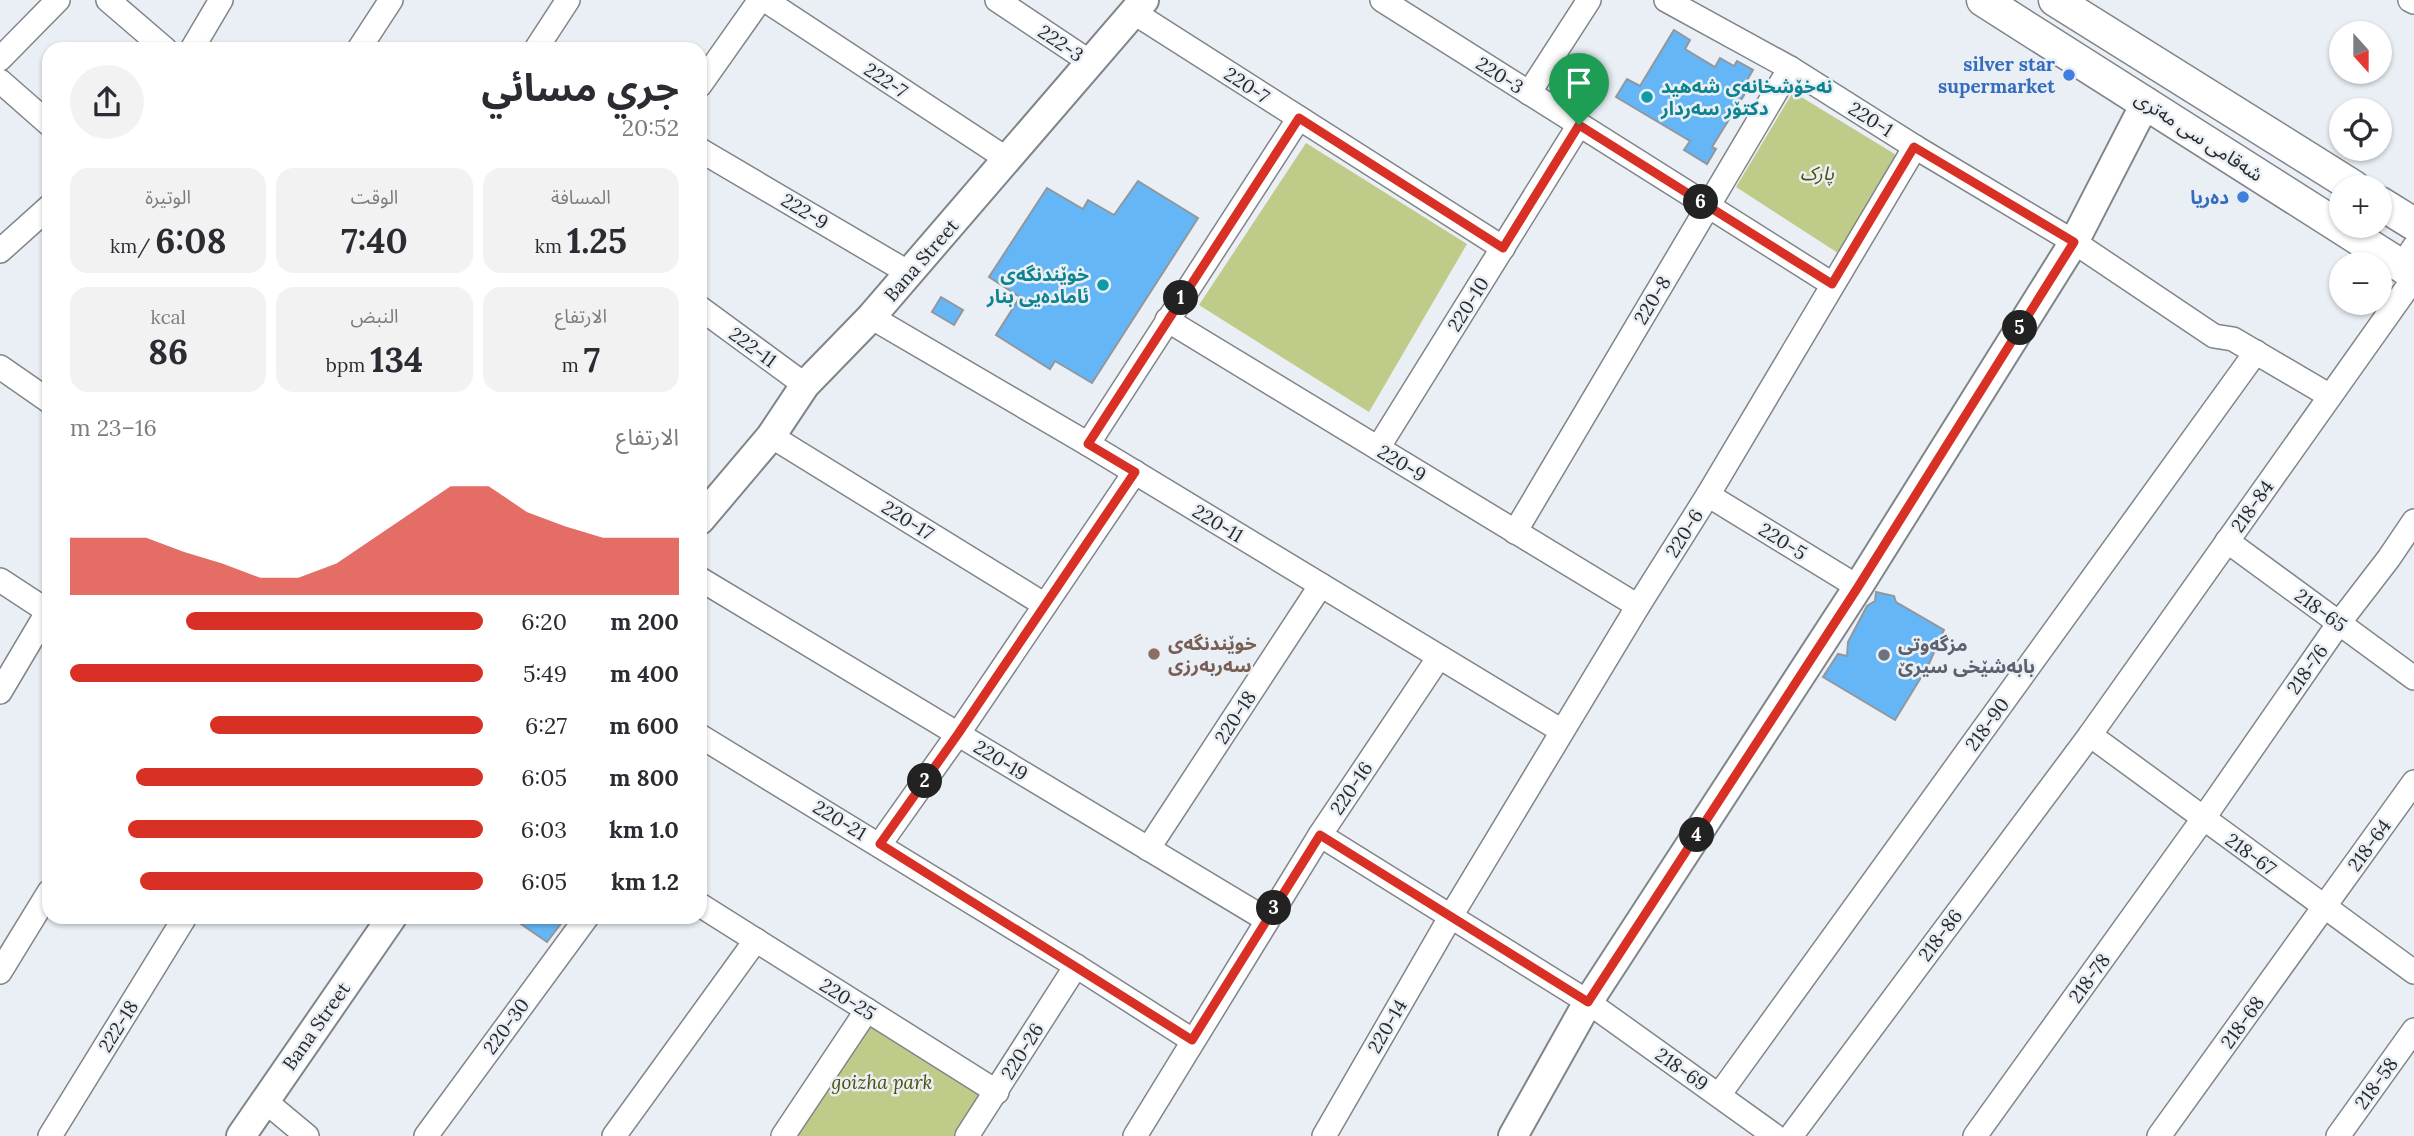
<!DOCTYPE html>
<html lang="ar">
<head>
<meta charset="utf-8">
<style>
  :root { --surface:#fff; --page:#f2f2f3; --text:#2b2b33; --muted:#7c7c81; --accent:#d93025 }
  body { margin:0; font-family:Lora,"Noto Sans Arabic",serif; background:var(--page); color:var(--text); direction:rtl; height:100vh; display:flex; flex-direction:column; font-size:26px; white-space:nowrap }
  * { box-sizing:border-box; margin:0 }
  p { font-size:23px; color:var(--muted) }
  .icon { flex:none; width:38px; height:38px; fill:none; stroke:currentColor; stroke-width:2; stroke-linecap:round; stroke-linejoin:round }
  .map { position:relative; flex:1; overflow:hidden; direction:ltr }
  .details { position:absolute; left:42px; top:42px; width:665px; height:882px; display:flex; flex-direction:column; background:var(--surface); border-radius:21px; box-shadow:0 2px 5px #0004; direction:rtl }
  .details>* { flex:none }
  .needle { width:46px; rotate:159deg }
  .fabs { position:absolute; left:2329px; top:21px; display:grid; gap:14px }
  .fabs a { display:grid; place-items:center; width:63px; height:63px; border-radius:50%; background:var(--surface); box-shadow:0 2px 5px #0004; font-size:35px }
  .pin { position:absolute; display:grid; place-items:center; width:60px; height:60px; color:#fff; margin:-72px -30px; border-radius:50% 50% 50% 0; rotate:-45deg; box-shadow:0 0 7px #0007 }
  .pin .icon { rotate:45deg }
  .km { position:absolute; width:35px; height:35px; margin:-18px; border-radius:50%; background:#222; color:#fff; font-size:19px; line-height:35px; text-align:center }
  .round { display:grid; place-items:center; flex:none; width:74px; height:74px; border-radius:37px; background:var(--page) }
  .overview { display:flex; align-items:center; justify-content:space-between; height:119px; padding:0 28px }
  h1 { font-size:38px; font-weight:700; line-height:52px }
  .stats { display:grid; grid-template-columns:repeat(3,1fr); gap:10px; height:119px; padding:7px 28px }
  .stats div { display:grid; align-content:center; border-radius:18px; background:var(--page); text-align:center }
  .stats b { font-size:35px; font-weight:700 }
  .stats small { font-size:19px; font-weight:400 }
  .stats p { font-size:19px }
  .chart { height:196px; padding:14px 28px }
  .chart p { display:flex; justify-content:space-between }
  .chart svg { width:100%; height:126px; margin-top:7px; fill:var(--accent); opacity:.7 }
  ul { padding:0 28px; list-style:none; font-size:23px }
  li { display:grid; grid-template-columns:112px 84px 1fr; align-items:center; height:52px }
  li i { height:18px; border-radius:9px; background:var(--accent) }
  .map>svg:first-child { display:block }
</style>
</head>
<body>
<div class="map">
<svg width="2414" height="1136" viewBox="0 0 2414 1136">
  <rect width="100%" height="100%" fill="#e9eff4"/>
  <g fill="#bfcb89">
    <polygon points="1793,92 1898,156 1838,253 1736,187"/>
    <polygon points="1306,143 1467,244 1369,412 1199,305"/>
    <polygon points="867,1010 997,1092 967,1136 783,1136"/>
  </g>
  <g fill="#65b6f6" stroke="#92979c" stroke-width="2">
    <polygon points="1674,30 1690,40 1685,49 1715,67 1720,58 1734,66 1737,61 1753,70 1742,89 1746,92 1712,147 1716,149 1707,164 1684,150 1690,141 1616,97 1627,79 1640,86"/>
    <polygon points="1138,181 1198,218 1092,383 1055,361 1050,369 996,335 1020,297 989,277 1047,188 1083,209 1088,200 1114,215"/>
    <polygon points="941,297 963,310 954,325 932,312"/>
    <polygon points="1876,592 1894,596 1896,602 1944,630 1928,666 1895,720 1823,677 1838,654 1847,656 1848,642 1867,606 1875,601"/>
    <polygon points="511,917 566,917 547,942"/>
  </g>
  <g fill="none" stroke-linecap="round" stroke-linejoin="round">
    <g stroke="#80858a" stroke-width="26">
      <g id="minor">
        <polyline points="108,0 165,49"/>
        <polyline points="765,0 1007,159"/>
        <polyline points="997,0 1090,62"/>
        <polyline points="1382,0 1832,284"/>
        <polyline points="1666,0 1790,68 1915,147 2074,242 2214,336 2233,339 2330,396"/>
        <polyline points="2410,0 2414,2"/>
        <polyline points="1133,12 1503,248"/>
        <polyline points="192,49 221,0"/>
        <polyline points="359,49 391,0"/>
        <polyline points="536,49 568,0"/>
        <polyline points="0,59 58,0"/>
        <polyline points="0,81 49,124"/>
        <polyline points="700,85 760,0"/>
        <polyline points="1529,93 1589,0"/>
        <polyline points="700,150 909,273"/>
        <polyline points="0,251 49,207"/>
        <polyline points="2401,267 2414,247"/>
        <polyline points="700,308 805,385"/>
        <polyline points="871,317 1088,444 1562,731"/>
        <polyline points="1167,320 1638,606"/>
        <polyline points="0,367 49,401"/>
        <polyline points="771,436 1045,605"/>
        <polyline points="1088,444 1299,118"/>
        <polyline points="1378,448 1579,125"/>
        <polyline points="1708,495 1858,587"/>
        <polyline points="1515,532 1790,68"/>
        <polyline points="2227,541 2414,678"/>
        <polyline points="700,579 1267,920"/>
        <polyline points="0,580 49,612"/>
        <polyline points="0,692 48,611"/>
        <polyline points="2090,735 2414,972"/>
        <polyline points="700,736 1076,966 1192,1040"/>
        <polyline points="1320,835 1588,1002 1775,1136"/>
        <polyline points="880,844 958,734 1135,472"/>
        <polyline points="1148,849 1321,585"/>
        <polyline points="700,905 997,1092"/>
        <polyline points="0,972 49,892"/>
        <polyline points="1719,1095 2256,352"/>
        <polyline points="265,1101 307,1136"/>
        <polyline points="50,1136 185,917"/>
        <polyline points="426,1136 587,917"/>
        <polyline points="614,1136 756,940"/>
        <polyline points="783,1136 867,1010"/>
        <polyline points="967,1136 1076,966"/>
        <polyline points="1135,1136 1320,835 1439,657"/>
        <polyline points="1324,1136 1451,916 1638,606 1708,495 1915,147"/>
        <polyline points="1791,1136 2090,735 2414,278"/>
        <polyline points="1975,1136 2203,819 2339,623 2389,558 2414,521"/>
        <polyline points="2159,1136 2414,782"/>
        <polyline points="2338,1136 2414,1030"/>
      </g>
    </g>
    <g stroke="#80858a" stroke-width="32">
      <g id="tertiary">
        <polyline points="700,520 771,436 805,385 871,317 1144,0"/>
        <polyline points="241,1136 392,917"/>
        <polyline points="1513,1136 1588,1002 1858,587 2074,242 2146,102"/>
      </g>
    </g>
    <g stroke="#80858a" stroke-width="35">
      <g id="secondary">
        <polyline points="1983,0 2414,274"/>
        <polyline points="2055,0 2354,187"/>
        <polyline points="2380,203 2414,224"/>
      </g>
    </g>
    <use href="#minor" stroke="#fff" stroke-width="23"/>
    <use href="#tertiary" stroke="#fff" stroke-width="28"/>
    <use href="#secondary" stroke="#fff" stroke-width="32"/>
  </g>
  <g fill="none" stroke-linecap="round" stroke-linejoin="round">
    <g stroke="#fff" stroke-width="14">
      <polygon id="route" points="1299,118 1503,248 1579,125 1832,284 1914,147 2074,242 1858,587 1588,1002 1320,835 1192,1040 880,844 958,734 1135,472 1088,444"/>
    </g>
    <use href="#route" stroke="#d93025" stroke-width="9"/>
  </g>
  <g fill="#3f7fe0" stroke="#e9eff4" stroke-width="2.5">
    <circle cx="2069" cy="75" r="7"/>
    <circle cx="2243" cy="197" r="7"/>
  </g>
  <g fill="#0f9aa8" stroke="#e9eff4" stroke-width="2.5">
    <circle cx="1647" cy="97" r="7"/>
    <circle cx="1103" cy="285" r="7"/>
  </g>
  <circle fill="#8d6e63" stroke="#e9eff4" stroke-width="2.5" cx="1154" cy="654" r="7"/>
  <circle fill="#6b7280" stroke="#e9eff4" stroke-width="2.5" cx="1884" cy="655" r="7"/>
  <g text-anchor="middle" stroke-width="5" stroke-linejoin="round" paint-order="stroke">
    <g font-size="19" fill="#282b2c" stroke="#e9eff4">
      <text transform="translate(1061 43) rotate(34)" y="7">222-3</text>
      <text transform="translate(1500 75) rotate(32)" y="7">220-3</text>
      <text transform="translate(886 80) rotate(33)" y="7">222-7</text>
      <text transform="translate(1247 85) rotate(33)" y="7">220-7</text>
      <text transform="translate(1871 119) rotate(32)" y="7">220-1</text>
      <text transform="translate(2199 136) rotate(33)" y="7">شەقامی سی مەتری</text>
      <text transform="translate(805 211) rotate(31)" y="7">222-9</text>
      <text transform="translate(921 260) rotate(-49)" y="7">Bana Street</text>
      <text transform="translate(1652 300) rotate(-59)" y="7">220-8</text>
      <text transform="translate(1468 304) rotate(-58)" y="7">220-10</text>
      <text transform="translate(753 347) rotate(36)" y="7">222-11</text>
      <text transform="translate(1402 463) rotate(31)" y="7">220-9</text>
      <text transform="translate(2252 506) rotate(-55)" y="7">218-84</text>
      <text transform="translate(908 520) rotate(32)" y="7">220-17</text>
      <text transform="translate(1218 523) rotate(31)" y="7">220-11</text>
      <text transform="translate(1684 533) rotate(-58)" y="7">220-6</text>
      <text transform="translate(1783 541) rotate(32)" y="7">220-5</text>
      <text transform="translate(2321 610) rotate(36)" y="7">218-65</text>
      <text transform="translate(2307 669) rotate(-55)" y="7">218-76</text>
      <text transform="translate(1235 717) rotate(-57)" y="7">220-18</text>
      <text transform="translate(1987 724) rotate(-54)" y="7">218-90</text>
      <text transform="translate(1001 760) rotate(31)" y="7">220-19</text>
      <text transform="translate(1351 788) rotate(-56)" y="7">220-16</text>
      <text transform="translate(840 820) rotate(31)" y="7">220-21</text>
      <text transform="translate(2369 845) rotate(-54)" y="7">218-64</text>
      <text transform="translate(2251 854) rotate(36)" y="7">218-67</text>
      <text transform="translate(1940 935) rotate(-53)" y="7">218-86</text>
      <text transform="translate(2089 978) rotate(-54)" y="7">218-78</text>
      <text transform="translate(848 999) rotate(32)" y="7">220-25</text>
      <text transform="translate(2242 1022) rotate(-54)" y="7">218-68</text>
      <text transform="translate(118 1026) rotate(-58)" y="7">222-18</text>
      <text transform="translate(316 1026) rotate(-55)" y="7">Bana Street</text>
      <text transform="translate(506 1026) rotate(-54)" y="7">220-30</text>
      <text transform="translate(1387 1026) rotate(-60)" y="7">220-14</text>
      <text transform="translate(1022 1051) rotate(-58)" y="7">220-26</text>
      <text transform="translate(1682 1069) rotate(35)" y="7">218-69</text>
      <text transform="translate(2376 1083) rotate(-54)" y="7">218-58</text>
    </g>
    <g font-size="19" font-weight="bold" fill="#366cbe" stroke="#e9eff4" text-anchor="end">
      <text x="2055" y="71">silver star<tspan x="2055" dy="22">supermarket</tspan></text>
      <text x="2229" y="204">دەریا</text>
    </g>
    <g font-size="19" font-weight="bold" fill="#0d838f" stroke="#e9eff4" text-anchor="start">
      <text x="1661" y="93">نەخۆشخانەی شەهید<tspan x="1661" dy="22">دکتۆر سەردار</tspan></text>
      <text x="1089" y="281" text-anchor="end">خوێندنگەی<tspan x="1089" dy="22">ئامادەیی بنار</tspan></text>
    </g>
    <g font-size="19" font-style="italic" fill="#495207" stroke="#e9eff4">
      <text x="1817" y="180">پارک</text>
      <text x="882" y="1089">goizha park</text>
    </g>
    <g font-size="19" font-weight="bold" fill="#785e54" stroke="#e9eff4" text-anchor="start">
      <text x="1168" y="650">خوێندنگەی<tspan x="1168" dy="22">سەربەرزی</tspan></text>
    </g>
    <g font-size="19" font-weight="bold" fill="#5b616d" stroke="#e9eff4" text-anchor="start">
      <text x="1898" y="651">مزگه‌وتی<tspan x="1898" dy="22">بابەشێخی سیرێ</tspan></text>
    </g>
  </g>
</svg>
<div class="fabs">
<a><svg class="needle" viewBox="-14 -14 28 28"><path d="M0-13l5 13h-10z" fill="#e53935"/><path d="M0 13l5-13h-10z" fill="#7c7c81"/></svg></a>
<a><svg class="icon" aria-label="locate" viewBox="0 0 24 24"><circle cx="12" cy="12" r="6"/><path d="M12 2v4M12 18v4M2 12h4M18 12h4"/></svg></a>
<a>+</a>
<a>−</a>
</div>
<div class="pin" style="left:1579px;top:125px;background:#1e9e55"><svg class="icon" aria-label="arrive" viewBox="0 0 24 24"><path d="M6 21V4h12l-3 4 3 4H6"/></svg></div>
<b class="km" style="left:1181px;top:298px">1</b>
<b class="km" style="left:925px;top:781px">2</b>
<b class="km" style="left:1274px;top:908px">3</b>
<b class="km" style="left:1697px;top:835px">4</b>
<b class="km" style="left:2020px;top:328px">5</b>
<b class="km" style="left:1701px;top:202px">6</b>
<section class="details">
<div class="overview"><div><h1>جري مسائي</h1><p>20:52</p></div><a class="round"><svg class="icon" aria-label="share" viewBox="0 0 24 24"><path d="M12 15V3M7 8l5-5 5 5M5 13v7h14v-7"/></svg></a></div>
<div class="stats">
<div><p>المسافة</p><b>1.25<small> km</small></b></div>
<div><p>الوقت</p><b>7:40</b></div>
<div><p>الوتيرة</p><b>6:08<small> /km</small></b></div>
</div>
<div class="stats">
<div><p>الارتفاع</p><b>7<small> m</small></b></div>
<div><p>النبض</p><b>134<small> bpm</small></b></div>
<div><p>kcal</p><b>86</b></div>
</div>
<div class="chart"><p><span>الارتفاع</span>16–23 m</p>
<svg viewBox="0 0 160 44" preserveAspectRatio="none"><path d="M0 44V24L10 24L20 24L30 29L40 33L50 38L60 38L70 33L80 24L90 15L100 6L110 6L120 15L130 20L140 24L150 24L160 24V44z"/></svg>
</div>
<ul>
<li><b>200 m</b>6:20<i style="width:72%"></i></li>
<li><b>400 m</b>5:49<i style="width:100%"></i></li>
<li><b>600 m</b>6:27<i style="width:66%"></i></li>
<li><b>800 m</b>6:05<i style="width:84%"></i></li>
<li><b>1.0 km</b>6:03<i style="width:86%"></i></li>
<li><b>1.2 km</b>6:05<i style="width:83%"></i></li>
</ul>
</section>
</div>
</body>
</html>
